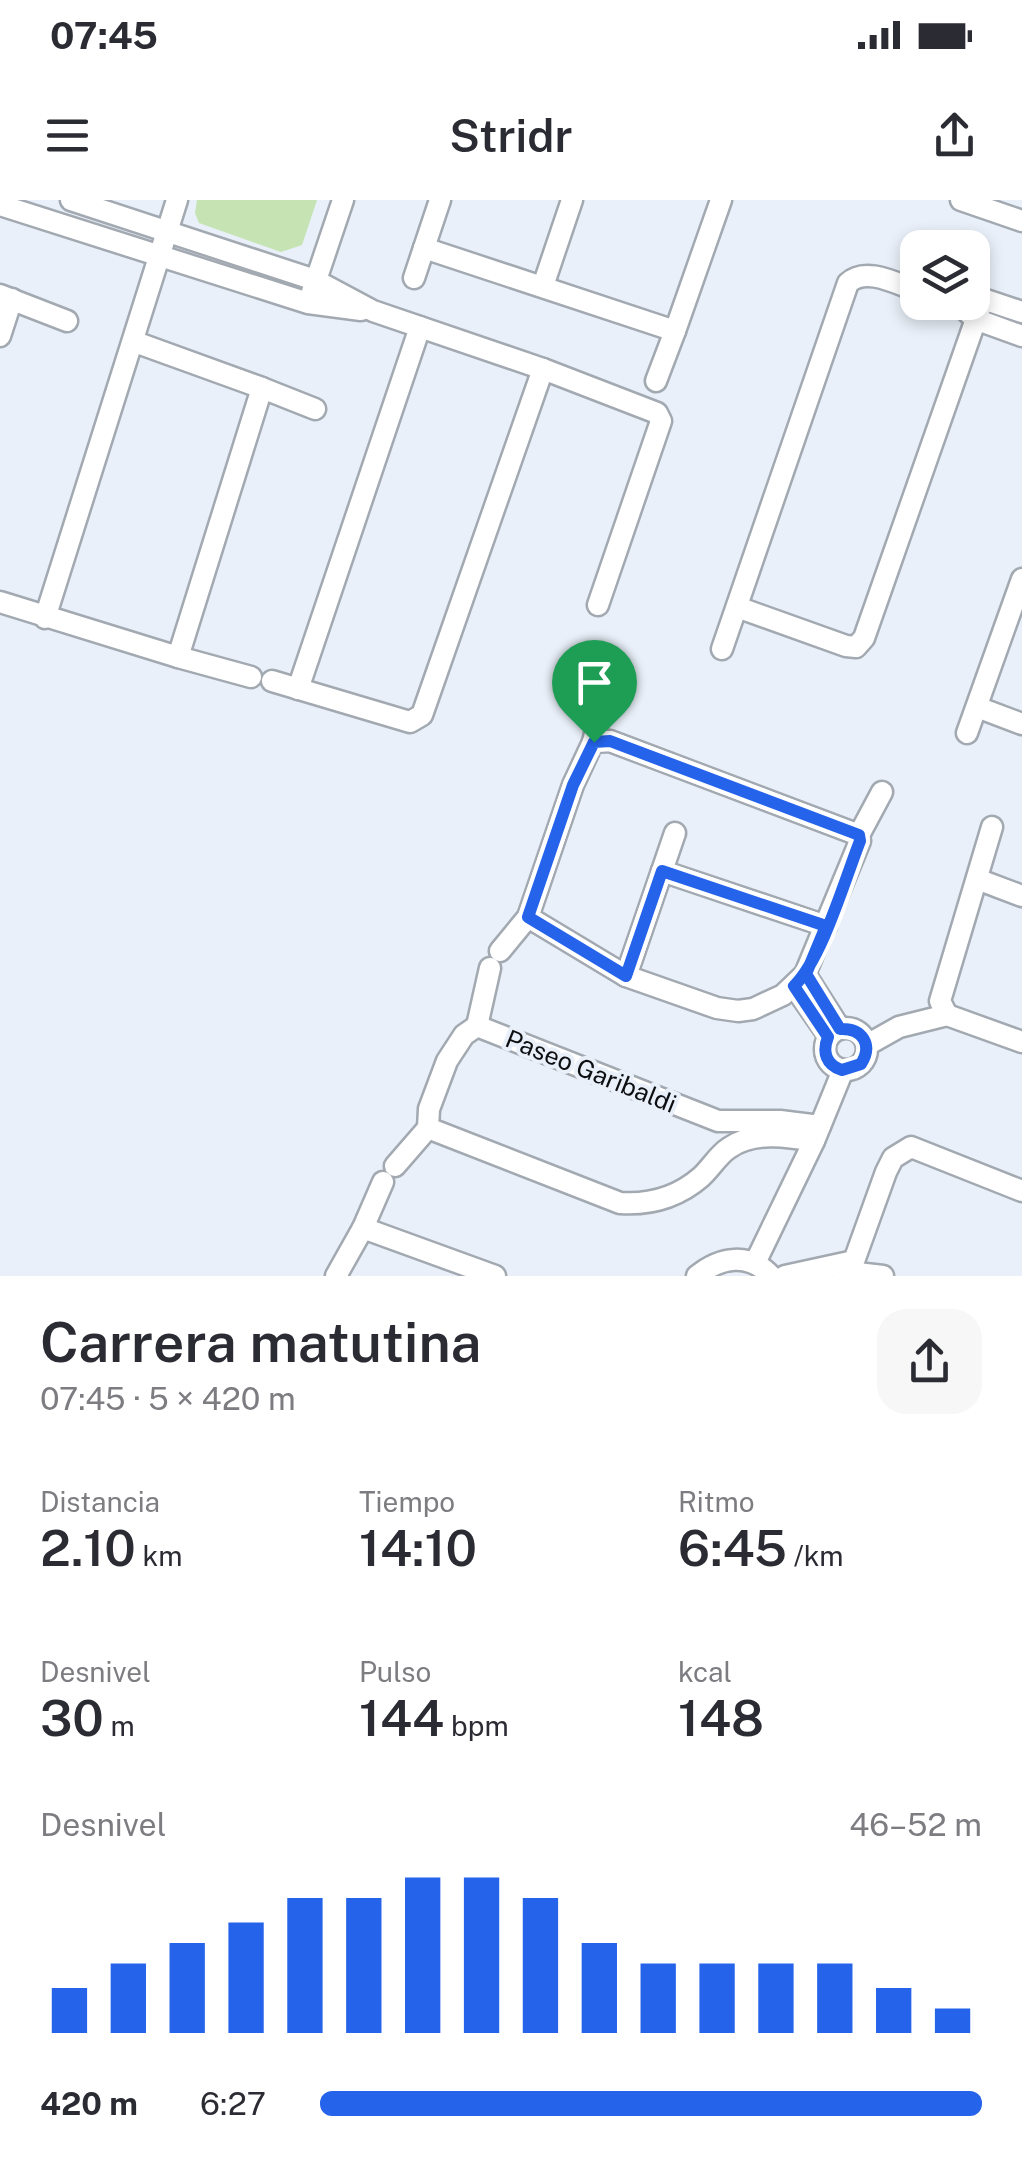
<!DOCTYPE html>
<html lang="es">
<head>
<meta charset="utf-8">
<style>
  :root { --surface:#fff; --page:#f7f7f7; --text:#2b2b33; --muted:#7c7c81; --accent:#2563eb }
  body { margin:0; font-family:"Public Sans",sans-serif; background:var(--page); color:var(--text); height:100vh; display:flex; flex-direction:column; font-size:38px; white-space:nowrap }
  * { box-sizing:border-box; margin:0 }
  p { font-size:32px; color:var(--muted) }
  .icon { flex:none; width:55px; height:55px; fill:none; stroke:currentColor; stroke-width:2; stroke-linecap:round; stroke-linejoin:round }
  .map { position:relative; height:1076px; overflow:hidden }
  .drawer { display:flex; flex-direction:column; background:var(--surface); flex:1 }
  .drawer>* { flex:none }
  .fabs { position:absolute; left:900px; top:30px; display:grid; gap:20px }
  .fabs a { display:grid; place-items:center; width:90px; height:90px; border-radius:20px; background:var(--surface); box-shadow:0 5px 15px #0003; font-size:50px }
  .pin { position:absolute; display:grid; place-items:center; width:85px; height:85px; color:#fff; margin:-102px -42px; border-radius:50% 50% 50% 0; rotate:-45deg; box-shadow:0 0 10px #0007 }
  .pin .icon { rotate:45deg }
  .round { display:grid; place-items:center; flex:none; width:105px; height:105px; border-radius:30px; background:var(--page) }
  .overview { display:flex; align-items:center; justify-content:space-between; height:170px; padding:0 40px }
  h1 { font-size:55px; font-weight:600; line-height:75px }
  .figures { display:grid; grid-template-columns:repeat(3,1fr); gap:15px; height:170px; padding:10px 40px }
  .figures div { display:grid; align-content:center }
  .figures b { font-size:50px; font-weight:600 }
  .figures small { font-size:28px; font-weight:400 }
  .figures p { font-size:28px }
  .chart { height:280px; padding:20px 40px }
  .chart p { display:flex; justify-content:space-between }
  .chart svg { width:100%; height:180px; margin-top:10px; stroke:var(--accent); stroke-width:6 }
  ul { padding:0 40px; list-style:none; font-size:32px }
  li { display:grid; grid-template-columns:160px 120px 1fr; align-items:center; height:75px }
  li i { height:25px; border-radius:12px; background:var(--accent) }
  .status { display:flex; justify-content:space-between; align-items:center; height:70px; padding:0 50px; background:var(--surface); direction:ltr }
  .status svg { height:28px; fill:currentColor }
  header { display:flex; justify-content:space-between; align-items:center; height:130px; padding:0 40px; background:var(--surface); font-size:45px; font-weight:600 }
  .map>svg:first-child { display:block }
</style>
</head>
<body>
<div class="status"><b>07:45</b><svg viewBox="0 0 49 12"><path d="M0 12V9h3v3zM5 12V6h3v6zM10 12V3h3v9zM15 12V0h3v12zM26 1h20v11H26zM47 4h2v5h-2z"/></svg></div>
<header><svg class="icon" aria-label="menu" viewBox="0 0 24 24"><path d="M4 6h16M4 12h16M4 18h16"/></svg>Stridr<svg class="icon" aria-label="share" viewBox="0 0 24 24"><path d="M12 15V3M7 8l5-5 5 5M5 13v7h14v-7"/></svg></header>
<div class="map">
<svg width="1022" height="1076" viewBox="0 0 1022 1076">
  <rect width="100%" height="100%" fill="#e9f0f9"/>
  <polygon fill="#c5e3b3" points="197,0 317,0 302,45 281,52 199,23 195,13"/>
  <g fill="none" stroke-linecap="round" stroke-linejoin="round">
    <g stroke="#a3a9b1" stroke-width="25">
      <g id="street">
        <polyline points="71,0 315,80 373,111 543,169 657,213 661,221 598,405"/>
        <polyline points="961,0 1022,21"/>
        <polyline points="0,5 308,103 361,110"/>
        <polyline points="424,48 675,131 721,0"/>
        <polyline points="414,78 440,0"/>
        <polyline points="543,86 572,0"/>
        <polyline points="312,92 343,0"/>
        <polyline points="0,95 67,121"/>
        <polyline points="952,102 960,105 975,119 1022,136"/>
        <polyline points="972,102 983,99 1022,112"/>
        <polyline points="0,136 12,99"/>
        <polyline points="135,142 262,188 178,457 251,477"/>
        <polyline points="656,181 675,131"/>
        <polyline points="262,188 315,209"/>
        <polyline points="0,402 178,457"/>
        <polyline points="737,407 846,446 856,447 864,438 983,99"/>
        <polyline points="45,418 177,0"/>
        <path d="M722 449 848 83C866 66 897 84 918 91"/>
        <polyline points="272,481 410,522 422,515 543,169"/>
        <polyline points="298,489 420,127"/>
        <polyline points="977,507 1022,524"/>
        <polyline points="967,533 1022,379"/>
        <polyline points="593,542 607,485"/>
        <polyline points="859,635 882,592"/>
        <polyline points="662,671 826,726"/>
        <polyline points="977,679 1022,696"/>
        <polyline points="500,751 528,717 573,585 593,542 610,541 859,635 860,641 805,774 783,795 753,809 738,811 717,808 626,776 528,717"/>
        <polyline points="805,774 840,829"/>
        <polyline points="626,776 675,633"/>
        <polyline points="794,786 824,829"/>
        <polyline points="947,815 940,801 992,627"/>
        <polyline points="477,826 490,768"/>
        <circle cx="846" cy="849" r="21"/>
        <polyline points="867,845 899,827 947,815 1022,842"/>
        <path d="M428 928 620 1003C650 1005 678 997 701 977 711 968 718 955 729 948 753 931 787 936 814 941"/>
        <polyline points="395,966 428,928 429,909 447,861 464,835 477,826 718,921 780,921 820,926"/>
        <polyline points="363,1028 495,1076"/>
        <polyline points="755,1063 814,941 843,870"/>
        <polyline points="336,1076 363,1028 383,982"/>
        <path d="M697 1076C720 1057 749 1052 771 1076"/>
        <polyline points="785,1076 854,1061 886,972 893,958 911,947 1022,991"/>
        <polyline points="843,1076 857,1073 883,1076"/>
      </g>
    </g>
    <use href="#street" stroke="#fff" stroke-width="20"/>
  </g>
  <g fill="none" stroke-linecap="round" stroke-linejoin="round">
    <g stroke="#fff" stroke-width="20">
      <path id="route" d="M594 542 610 541 859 635 860 641C845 679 822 759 794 786L828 837C822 852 826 865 842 870L861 864C873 845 863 828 840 829L806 774 826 726 662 671 626 776 528 717 573 585 594 542"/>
    </g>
    <use href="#route" stroke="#2563eb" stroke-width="12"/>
  </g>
  <g text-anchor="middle" stroke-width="8" stroke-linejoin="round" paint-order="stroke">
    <g font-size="25" fill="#0c0e11" stroke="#e9f0f9">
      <text transform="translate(591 871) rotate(22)" y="9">Paseo Garibaldi</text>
    </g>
  </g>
</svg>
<div class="fabs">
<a><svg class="icon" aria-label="layers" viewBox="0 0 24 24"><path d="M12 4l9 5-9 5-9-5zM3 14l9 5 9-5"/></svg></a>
</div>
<div class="pin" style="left:594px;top:542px;background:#1e9e55"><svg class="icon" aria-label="arrive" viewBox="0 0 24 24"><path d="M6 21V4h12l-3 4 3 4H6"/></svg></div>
</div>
<section class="drawer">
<div class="overview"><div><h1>Carrera matutina</h1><p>07:45 · 5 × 420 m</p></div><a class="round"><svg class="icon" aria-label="share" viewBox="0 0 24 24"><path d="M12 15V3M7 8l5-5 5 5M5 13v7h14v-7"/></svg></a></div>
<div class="figures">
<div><p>Distancia</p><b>2.10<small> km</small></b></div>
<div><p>Tiempo</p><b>14:10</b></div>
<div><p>Ritmo</p><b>6:45<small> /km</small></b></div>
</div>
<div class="figures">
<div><p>Desnivel</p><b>30<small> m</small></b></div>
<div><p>Pulso</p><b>144<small> bpm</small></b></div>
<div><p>kcal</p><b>148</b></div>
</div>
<div class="chart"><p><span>Desnivel</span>46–52 m</p>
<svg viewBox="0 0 160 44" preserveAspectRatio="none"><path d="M5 44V33M15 44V27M25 44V22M35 44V17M45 44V11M55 44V11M65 44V6M75 44V6M85 44V11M95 44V22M105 44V27M115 44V27M125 44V27M135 44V27M145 44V33M155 44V38"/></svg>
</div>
<ul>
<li><b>420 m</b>6:27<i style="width:100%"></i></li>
</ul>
</section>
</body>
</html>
